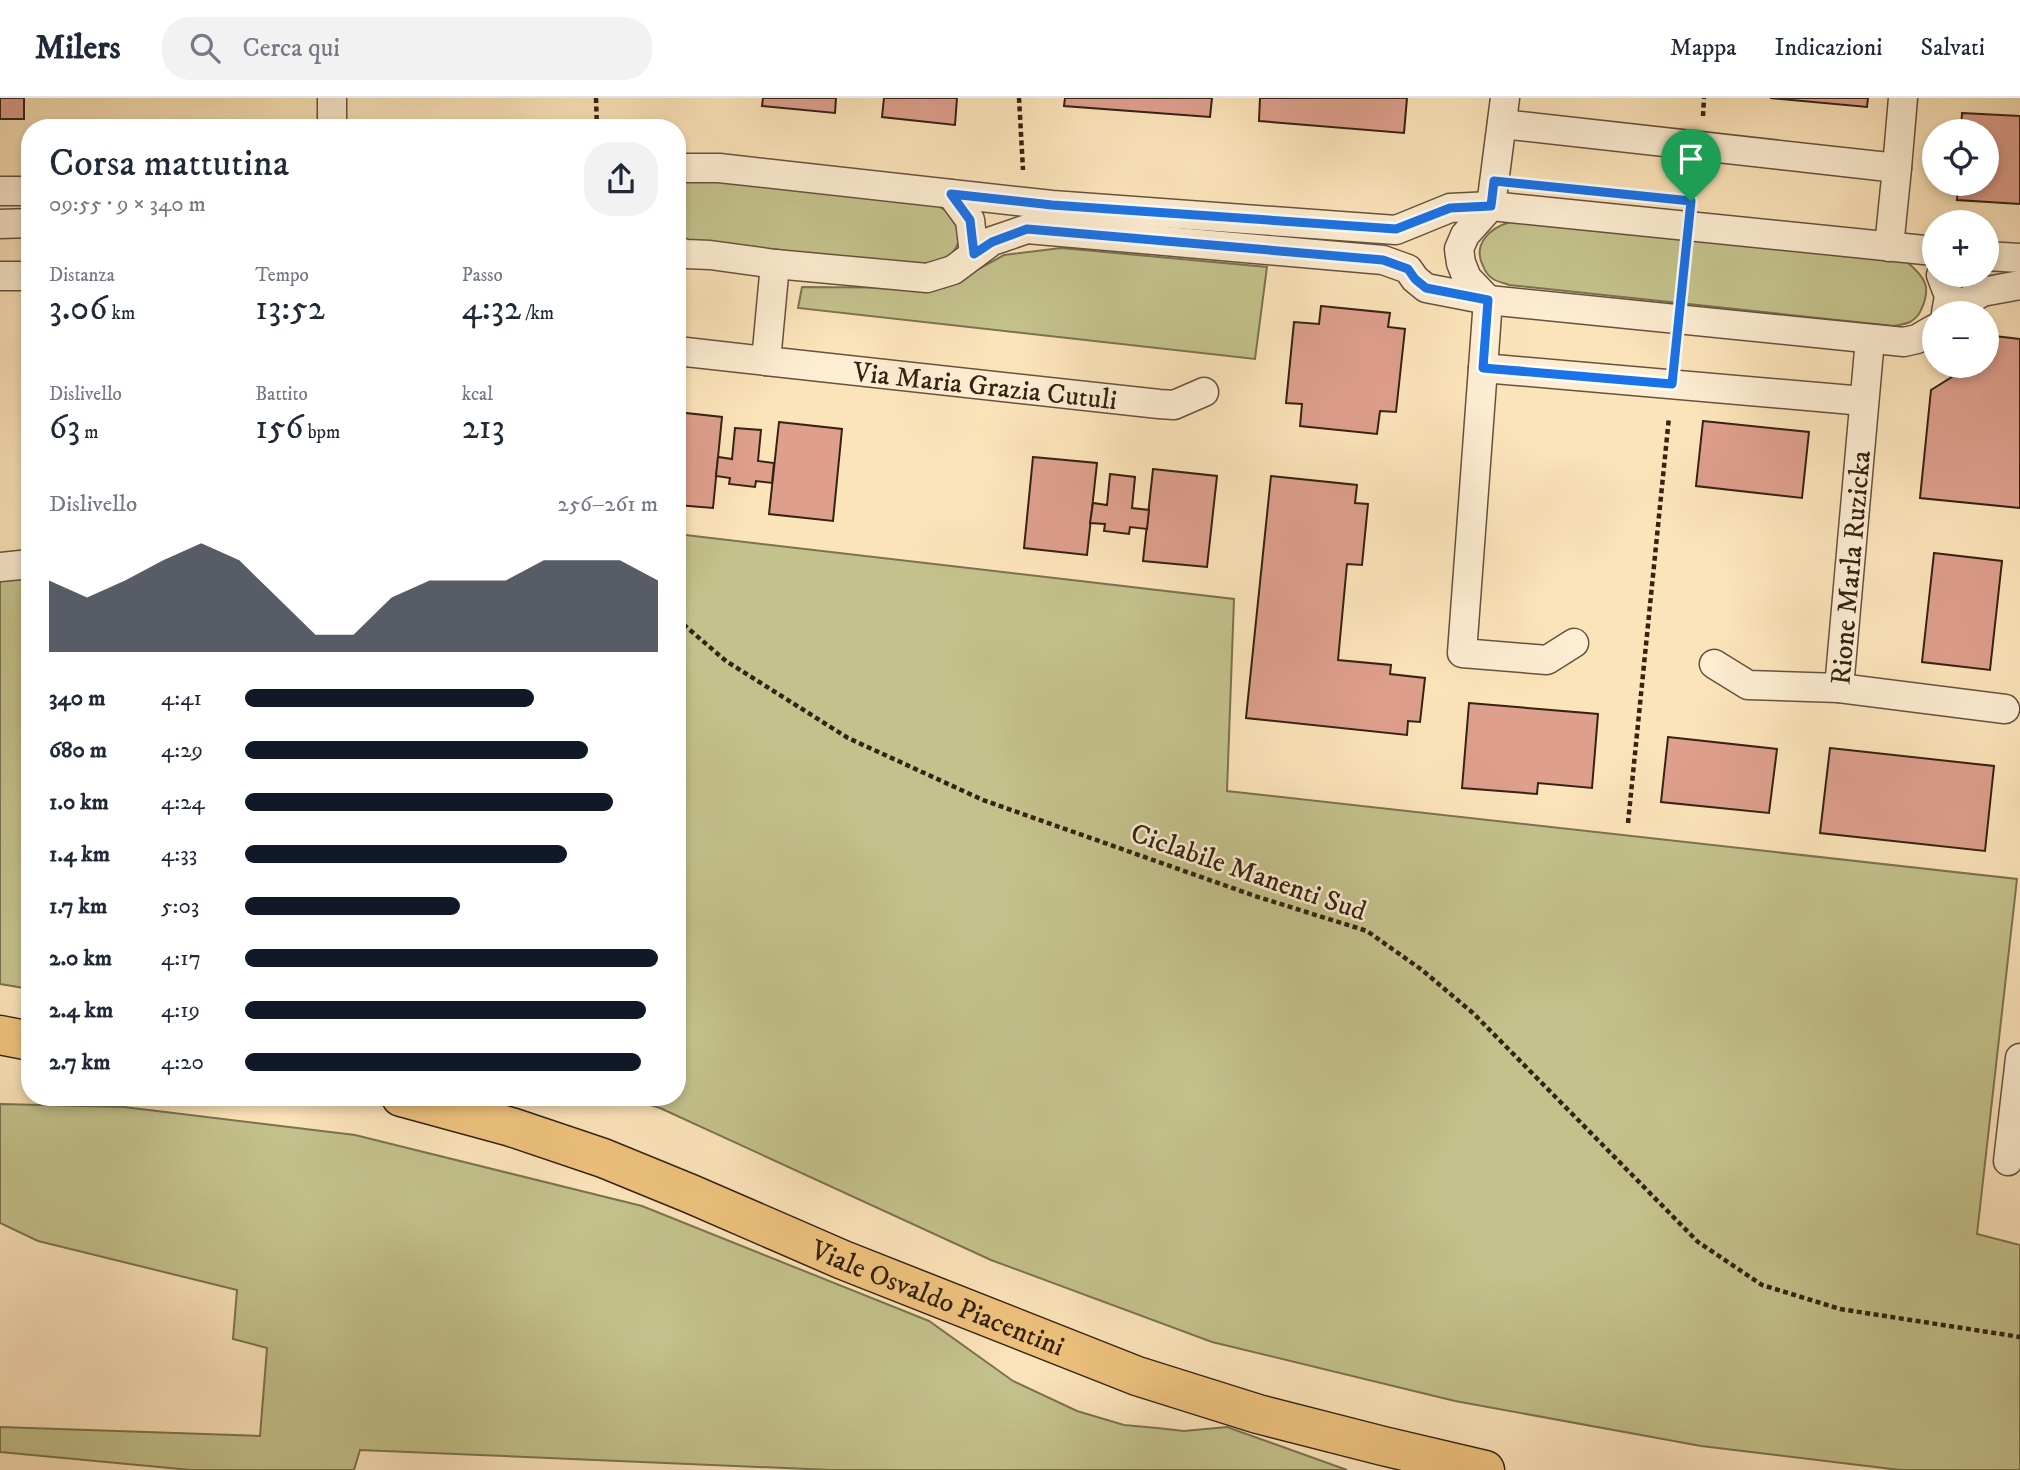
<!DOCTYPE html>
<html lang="it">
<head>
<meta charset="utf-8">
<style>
  :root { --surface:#fff; --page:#f2f2f3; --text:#1f2937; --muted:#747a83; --line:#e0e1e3; --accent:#111827 }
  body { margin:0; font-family:"IM FELL DW Pica",serif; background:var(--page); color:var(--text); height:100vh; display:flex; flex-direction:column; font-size:26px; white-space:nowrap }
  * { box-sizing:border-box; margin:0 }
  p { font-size:23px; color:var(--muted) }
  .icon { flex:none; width:38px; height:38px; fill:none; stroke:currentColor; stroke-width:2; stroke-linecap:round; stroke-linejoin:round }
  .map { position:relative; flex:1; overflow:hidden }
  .side { position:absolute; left:21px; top:21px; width:665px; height:987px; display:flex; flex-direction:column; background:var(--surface); border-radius:28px; box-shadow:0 4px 10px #0003 }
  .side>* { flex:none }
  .buttons { position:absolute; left:1922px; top:21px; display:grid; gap:14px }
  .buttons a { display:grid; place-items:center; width:77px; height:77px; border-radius:50%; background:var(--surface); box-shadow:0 4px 10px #0003; font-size:35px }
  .pin { position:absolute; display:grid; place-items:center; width:60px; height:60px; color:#fff; margin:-72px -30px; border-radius:50% 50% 50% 0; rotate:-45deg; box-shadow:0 0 7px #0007 }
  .pin .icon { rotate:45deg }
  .round { display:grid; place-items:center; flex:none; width:74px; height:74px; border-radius:28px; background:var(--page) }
  .head { display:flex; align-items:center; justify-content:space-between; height:119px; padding:0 28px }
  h1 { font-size:38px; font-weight:600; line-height:52px }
  .metrics { display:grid; grid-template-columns:repeat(3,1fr); gap:10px; height:119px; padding:7px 28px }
  .metrics div { display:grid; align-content:center }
  .metrics b { font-size:35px; font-weight:600 }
  .metrics small { font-size:19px; font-weight:400 }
  .metrics p { font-size:19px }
  .chart { height:196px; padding:14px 28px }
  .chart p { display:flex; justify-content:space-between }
  .chart svg { width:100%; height:126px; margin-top:7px; fill:var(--accent); opacity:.7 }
  ul { padding:0 28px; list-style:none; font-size:23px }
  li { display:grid; grid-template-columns:112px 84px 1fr; align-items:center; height:52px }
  li i { height:18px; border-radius:9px; background:var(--accent) }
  header { display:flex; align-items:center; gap:42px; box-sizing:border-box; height:98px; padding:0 35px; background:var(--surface); border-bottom:2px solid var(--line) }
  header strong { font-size:33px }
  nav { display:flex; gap:38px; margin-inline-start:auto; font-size:24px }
  .search { width:490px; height:63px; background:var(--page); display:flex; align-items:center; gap:18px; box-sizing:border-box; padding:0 24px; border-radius:28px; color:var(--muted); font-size:26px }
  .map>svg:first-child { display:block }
</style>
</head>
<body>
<header>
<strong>Milers</strong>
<div class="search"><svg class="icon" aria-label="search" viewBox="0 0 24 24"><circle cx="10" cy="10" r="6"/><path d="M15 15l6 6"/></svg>Cerca qui</div>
<nav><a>Mappa</a><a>Indicazioni</a><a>Salvati</a></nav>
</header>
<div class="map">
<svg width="2020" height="1372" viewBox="0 0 2020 1372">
  <rect width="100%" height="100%" fill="#fce4ba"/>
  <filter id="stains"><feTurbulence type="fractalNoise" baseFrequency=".00286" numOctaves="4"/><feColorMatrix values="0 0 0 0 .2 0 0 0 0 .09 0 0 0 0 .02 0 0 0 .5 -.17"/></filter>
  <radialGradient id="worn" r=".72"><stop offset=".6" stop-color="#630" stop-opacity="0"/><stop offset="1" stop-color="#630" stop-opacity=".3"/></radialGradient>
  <g fill="#c4c28c" stroke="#7c7250" stroke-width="2">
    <path d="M696 80 932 105C940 109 950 113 955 121 966 136 957 155 942 163 937 166 931 168 926 169L699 144 677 140V84Z"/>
    <path d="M1510 124 1907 164C1925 179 1932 189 1921 212 1919 217 1915 221 1910 224 1906 226 1899 227 1894 228L1509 187C1504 185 1498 184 1493 181 1488 178 1485 173 1483 168 1472 146 1490 130 1510 124Z"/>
    <polygon points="1061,150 1267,169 1255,261 798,210 802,189 944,190 1004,157"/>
    <polygon points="677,436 1234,501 1227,693 2017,781 1977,1136 2020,1147 2020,1372 1900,1372 1701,1348 1455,1303 1212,1244 991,1162 660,1010 625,999 677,999"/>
    <polygon points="30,474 30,891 0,886 0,477"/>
    <polygon points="0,1006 124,1009 355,1037 642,1108 929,1223 1013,1283 1077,1313 1124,1327 1157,1330 1184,1333 1227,1329 1347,1372 831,1372 360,1352 354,1372 191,1372 0,1354 0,1329 260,1338 267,1250 233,1241 237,1192 38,1143 0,1125"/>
  </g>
  <g fill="#de9f8d" stroke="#342213" stroke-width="2">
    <rect x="0" y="0" width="24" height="21"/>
    <polygon points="763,0 836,0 835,15 762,8"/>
    <polygon points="884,0 957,0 955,27 882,19"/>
    <polygon points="1065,0 1212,0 1210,19 1064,8"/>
    <polygon points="1260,0 1407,0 1404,35 1259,23"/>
    <polygon points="1770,0 1868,0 1867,9"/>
    <polygon points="1962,15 2020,18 2020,106 1957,102 1958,86 1986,86 1986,33 1961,33"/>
    <polygon points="1321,208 1390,215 1388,229 1405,231 1396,314 1380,313 1377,336 1300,328 1302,306 1286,305 1294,224 1319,226"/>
    <polygon points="1986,237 2020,241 2020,410 1920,400 1931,292 1963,272 1964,268 1986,268"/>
    <polygon points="677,314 722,319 713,410 677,407"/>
    <polygon points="1703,323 1809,334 1802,400 1696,388"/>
    <polygon points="779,324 842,331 833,423 769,416"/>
    <polygon points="735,330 761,332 758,363 774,365 772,385 756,383 755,389 729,386 730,380 716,378 718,359 732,361"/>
    <polygon points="1033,359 1097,365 1087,457 1024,450"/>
    <polygon points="1153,371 1217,378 1207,469 1143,463"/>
    <polygon points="1110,376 1135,379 1132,410 1149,412 1147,431 1130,429 1129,436 1104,433 1105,426 1090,425 1093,405 1107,407"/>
    <polygon points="1271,378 1357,387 1355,405 1368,406 1362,467 1347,466 1338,562 1391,567 1390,576 1425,580 1420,624 1408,623 1407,637 1246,620"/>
    <polygon points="1934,455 2002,463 1990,572 1922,564"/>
    <polygon points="1469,605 1598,616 1592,690 1538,685 1537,696 1462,690"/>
    <polygon points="1668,639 1777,651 1769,715 1661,704"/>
    <polygon points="1830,650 1994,668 1985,753 1820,735"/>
  </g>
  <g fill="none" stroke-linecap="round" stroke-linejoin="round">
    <g stroke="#66523d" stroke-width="31">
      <g id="street">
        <polyline points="332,0 332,30"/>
        <polyline points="1505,0 1491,108 1465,137 1459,151 1461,165 1467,180 1488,202 1462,555 1547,562 1574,545"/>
        <polyline points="1502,26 1897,70 1903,0"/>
        <polyline points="677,70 719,70 1052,107 1396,132 1450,110 1491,108 1934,153"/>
        <polyline points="0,93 30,93"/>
        <polyline points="951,96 970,122 974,156"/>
        <polyline points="0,126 30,125"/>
        <polyline points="1889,149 1897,70"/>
        <polyline points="677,153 686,156 710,157 775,166 927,180 953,172 992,143 1027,131 1383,162 1408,171 1415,181 1426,190 1488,202 1904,244 1917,241 1934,231"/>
        <polyline points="1986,158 2020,160"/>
        <path id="s1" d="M775 166 766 263 1159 306 1174 307 1204 294"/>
        <polyline points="1941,177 1949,198 1946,215"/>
        <polyline points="0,178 30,178"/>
        <polyline points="1948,215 1982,194 2020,187"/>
        <polyline points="677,253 766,263"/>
        <polyline points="1483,270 1864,303"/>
        <polyline points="0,469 30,466"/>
        <path id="s2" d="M1714 566 1748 587 1839 590 1870 241"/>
        <polyline points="1839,590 2005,611"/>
        <polyline points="2008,1063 2020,960"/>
      </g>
    </g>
    <g stroke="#342213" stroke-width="41">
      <g id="primary">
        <polyline points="0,937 30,943"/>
        <path id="s3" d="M401 999 511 1029 603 1060 691 1096 843 1162 1137 1278 1258 1316 1383 1348 1485 1372"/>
      </g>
    </g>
    <g stroke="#342213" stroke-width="4.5" stroke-dasharray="5 3.5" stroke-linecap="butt">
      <polyline points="596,0 597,30"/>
      <polyline points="1019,0 1023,72"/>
      <polyline points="1703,18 1704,0"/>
      <polyline points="1692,98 1695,79"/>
      <polyline points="1682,192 1685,159"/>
      <polyline points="677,521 726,563 848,640 983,702 1255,798 1367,833 1422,872 1473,915 1698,1144 1762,1187 1840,1211 2020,1239"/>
      <polyline points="1628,725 1669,319"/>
    </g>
    <use href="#street" stroke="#fdedd2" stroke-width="28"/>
    <use href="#primary" stroke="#eec27d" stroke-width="38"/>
  </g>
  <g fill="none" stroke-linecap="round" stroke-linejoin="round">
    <g stroke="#fff" stroke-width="14">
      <polygon id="route" points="1494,83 1691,103 1672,286 1483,270 1488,202 1426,190 1415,181 1408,171 1383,162 1027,131 992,144 974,156 970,122 951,96 1052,107 1396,131 1450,110 1491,108"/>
    </g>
    <use href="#route" stroke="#1a73e8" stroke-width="9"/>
  </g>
  <g text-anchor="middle" stroke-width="5" stroke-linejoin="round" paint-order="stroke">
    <g font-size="28" fill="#342213" stroke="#fdedd2">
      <text dy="10" stroke="none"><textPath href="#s1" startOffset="318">Via Maria Grazia Cutuli</textPath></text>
      <text dy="10" stroke="none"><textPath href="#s2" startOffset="252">Rione Marla Ruzicka</textPath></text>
      <text transform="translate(1249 773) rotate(19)" y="10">Ciclabile Manenti Sud</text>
      <text dy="10" stroke="none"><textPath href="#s3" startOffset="574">Viale Osvaldo Piacentini</textPath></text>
    </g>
  </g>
  <rect width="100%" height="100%" filter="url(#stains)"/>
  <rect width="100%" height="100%" fill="url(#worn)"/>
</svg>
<div class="buttons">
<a><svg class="icon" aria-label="locate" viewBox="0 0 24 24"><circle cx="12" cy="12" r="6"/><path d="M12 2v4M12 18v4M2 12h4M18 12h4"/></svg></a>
<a>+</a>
<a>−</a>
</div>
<div class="pin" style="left:1691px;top:103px;background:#1e9e55"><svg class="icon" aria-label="arrive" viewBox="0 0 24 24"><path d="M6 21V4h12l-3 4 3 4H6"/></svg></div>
<section class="side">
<div class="head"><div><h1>Corsa mattutina</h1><p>09:55 · 9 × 340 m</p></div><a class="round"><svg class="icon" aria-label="share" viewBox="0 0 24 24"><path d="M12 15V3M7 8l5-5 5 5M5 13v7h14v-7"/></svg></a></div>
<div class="metrics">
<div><p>Distanza</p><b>3.06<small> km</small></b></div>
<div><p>Tempo</p><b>13:52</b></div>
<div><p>Passo</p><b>4:32<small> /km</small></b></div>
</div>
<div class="metrics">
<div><p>Dislivello</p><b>63<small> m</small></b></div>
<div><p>Battito</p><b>156<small> bpm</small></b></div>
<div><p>kcal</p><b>213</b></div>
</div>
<div class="chart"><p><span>Dislivello</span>256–261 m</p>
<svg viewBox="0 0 160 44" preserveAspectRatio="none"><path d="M0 44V19L10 25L20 19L30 12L40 6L50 12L60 25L70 38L80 38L90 25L100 19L110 19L120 19L130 12L140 12L150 12L160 19V44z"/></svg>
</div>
<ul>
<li><b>340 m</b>4:41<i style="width:70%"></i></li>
<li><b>680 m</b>4:29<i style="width:83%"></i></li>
<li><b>1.0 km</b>4:24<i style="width:89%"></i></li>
<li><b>1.4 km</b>4:33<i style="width:78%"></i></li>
<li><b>1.7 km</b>5:03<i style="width:52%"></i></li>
<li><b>2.0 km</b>4:17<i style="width:100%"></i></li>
<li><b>2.4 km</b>4:19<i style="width:97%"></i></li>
<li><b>2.7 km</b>4:20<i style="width:96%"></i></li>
</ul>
</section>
</div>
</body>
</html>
